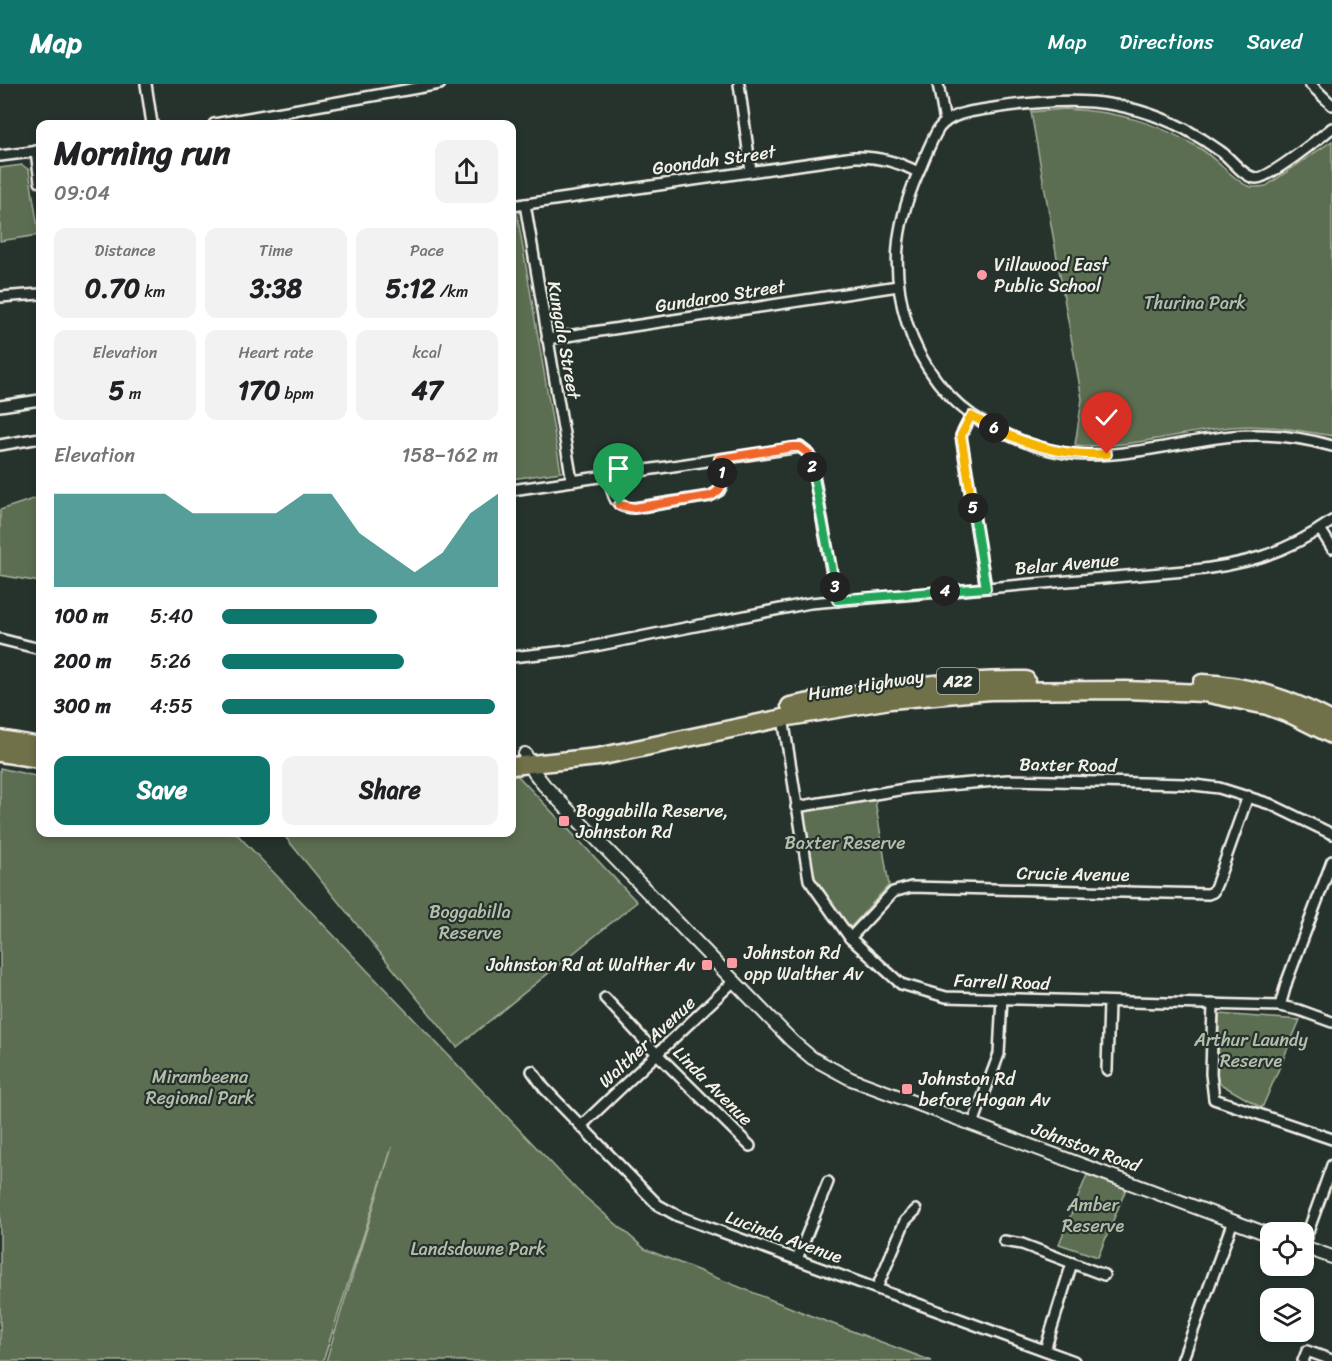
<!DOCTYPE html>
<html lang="en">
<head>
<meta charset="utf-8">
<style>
  :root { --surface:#fff; --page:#f2f2f2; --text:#202124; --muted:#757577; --accent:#0f766e }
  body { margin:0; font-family:Sriracha,sans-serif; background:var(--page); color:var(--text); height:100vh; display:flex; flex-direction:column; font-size:22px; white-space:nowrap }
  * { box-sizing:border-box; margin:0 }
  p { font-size:20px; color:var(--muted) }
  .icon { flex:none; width:33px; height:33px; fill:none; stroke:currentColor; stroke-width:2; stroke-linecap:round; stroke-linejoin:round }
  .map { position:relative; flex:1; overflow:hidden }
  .side { position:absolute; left:36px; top:36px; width:480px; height:717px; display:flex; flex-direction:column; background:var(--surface); border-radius:12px; box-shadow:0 3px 9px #0003 }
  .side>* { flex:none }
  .fabs { position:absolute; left:1260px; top:1138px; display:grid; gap:12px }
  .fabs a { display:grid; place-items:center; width:54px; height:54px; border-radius:12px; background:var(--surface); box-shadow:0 3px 9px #0003; font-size:30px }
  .pin { position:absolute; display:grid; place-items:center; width:51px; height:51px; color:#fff; margin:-62px -26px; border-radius:50% 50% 50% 0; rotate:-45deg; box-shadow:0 0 6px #0007 }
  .pin .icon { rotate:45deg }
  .km { position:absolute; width:30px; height:30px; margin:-15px; border-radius:50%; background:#222; color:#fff; font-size:16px; line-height:30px; text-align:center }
  .round { display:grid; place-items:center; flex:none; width:63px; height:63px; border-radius:12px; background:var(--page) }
  .head { display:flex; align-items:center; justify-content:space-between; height:102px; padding:0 18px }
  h1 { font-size:33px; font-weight:700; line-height:45px }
  .figures { display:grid; grid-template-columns:repeat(3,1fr); gap:9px; height:102px; padding:6px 18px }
  .figures div { display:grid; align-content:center; border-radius:12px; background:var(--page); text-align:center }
  .figures b { font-size:26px; font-weight:700 }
  .figures small { font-size:16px; font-weight:400 }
  .figures p { font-size:16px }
  .chart { height:168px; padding:12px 18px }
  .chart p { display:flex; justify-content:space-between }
  .chart svg { width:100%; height:108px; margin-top:6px; fill:var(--accent); opacity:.7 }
  .primary-button { display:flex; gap:12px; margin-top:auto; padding:12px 18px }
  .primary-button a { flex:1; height:69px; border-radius:12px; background:var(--accent); color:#fff; font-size:24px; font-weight:700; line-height:69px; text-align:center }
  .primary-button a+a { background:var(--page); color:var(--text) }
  ul { padding:0 18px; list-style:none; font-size:20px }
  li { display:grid; grid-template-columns:96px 72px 1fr; align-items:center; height:45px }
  li i { height:15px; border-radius:8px; background:var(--accent) }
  header { display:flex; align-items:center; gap:36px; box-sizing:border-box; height:84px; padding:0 30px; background:var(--accent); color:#fff }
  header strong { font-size:28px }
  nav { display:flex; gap:33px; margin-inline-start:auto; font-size:21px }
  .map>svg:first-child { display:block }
</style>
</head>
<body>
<header>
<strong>Map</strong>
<nav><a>Map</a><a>Directions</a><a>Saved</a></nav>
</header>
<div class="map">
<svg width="1332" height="1277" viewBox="0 0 1332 1277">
  <rect width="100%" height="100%" fill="#26332d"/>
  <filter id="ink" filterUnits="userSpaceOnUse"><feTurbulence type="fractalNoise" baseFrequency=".0167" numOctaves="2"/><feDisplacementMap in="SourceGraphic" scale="12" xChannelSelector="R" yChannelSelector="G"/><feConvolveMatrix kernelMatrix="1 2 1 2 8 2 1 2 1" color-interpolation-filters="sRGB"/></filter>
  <g filter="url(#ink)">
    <g fill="#5b6e51" stroke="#a8b09c" stroke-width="1.5">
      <path d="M1065 25C1116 27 1157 38 1201 65 1214 73 1236 98 1248 102 1253 104 1260 103 1266 102L1332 57V352C1298 346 1266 340 1231 343 1181 348 1124 366 1075 361L1082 315 1031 28Z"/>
      <polygon points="22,81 29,86 39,151 0,157 0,84"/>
      <polygon points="517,129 561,388 512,395 512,130"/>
      <polygon points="36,414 38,434 40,434 40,498 0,491 0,426"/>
      <polygon points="0,684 40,693 40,748 236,749 577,1106 645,1165 809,1231 932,1277 326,1277 392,1063 323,1277 0,1277"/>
      <polygon points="512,692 518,692 637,818 457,963 282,749 512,748"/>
      <polygon points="875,716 889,801 850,844 820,804 812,790 802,727"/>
      <polygon points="1219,930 1300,936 1262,1024 1217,998"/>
      <polygon points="1087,1091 1126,1105 1098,1173 1059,1160"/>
    </g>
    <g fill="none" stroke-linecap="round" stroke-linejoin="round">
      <g stroke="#f4f1e8" stroke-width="14">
        <g id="street">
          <polyline points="146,0 152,40"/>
          <polyline points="739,0 751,87"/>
          <polyline points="938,0 945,38"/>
          <polyline points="1310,0 1332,21"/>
          <polyline points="214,40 440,0"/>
          <path d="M1332 44C1319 54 1269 95 1256 94 1243 93 1231 74 1220 67 1209 59 1198 52 1185 45 1121 12 1064 13 994 24 975 27 952 28 939 44 932 55 927 68 922 80 897 134 889 181 907 239 919 279 949 320 986 340 1018 357 1052 371 1089 371 1137 371 1185 357 1233 352 1266 349 1300 353 1332 362"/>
          <polyline points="36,67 40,98"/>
          <polyline points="0,72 40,67"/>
          <polyline points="525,120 572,397"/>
          <path d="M512 122 854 73C878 72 897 77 918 88"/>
          <polyline points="0,213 40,210"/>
          <polyline points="547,255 898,202"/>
          <polyline points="0,322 40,316"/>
          <polyline points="971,332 961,352 986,504"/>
          <polyline points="0,361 40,354"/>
          <path d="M609 392C612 408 613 425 634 424L710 412 719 407 723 399 719 375"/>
          <polyline points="512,406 800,363 809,370 811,375 837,517"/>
          <polyline points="1320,445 1332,464"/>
          <polyline points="0,555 40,565"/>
          <path d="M512 573 575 566 810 519 1185 487C1241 482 1285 470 1332 437"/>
          <polyline points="783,634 809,796 850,854 901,900 946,913 1280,922 1299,926 1332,938"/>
          <polyline points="796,723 911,704 1008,696 1186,700 1219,704 1270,720 1332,750"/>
          <polyline points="850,854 893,808 911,803 1208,810 1213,808 1217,799 1248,712"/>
          <polyline points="605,914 658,971 750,1062"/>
          <polyline points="1213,921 1211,990 1214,1015 1332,1055"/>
          <polyline points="1280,922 1287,897 1332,777"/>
          <polyline points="1107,986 1109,918"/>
          <polyline points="532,987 544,1004 658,1121 678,1132 1074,1277"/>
          <polyline points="973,1040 999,970 1002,914"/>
          <polyline points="582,1041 734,897"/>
          <polyline points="1004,1157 1022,1160 1104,1191"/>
          <polyline points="1304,1159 1332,1081"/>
          <polyline points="797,1175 828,1098"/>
          <polyline points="877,1204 905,1137 916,1126"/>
          <polyline points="1045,1266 1072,1179"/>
          <polyline points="1182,1277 1233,1137"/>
          <polyline points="1303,1277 1307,1267 1332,1276"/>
        </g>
      </g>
      <g stroke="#f4f1e8" stroke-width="16">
        <g id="secondary">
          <polyline points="525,670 534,688 544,701 792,957 812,974 851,995 1270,1151"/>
          <polyline points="1304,1163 1332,1173"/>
        </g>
      </g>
      <g stroke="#f4f1e8" stroke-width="21">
        <g id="highway">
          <path d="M1202 599C1249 601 1290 615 1332 637"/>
          <path d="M790 622C868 606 946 595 1026 596"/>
          <polyline points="0,655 40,662"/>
          <polyline points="0,669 40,675"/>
          <polyline points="512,682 598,673 783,634 890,616 990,607 1126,606 1204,609 1267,622 1294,632 1332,651"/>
        </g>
      </g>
      <use href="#street" stroke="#26332d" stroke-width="9"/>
      <use href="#secondary" stroke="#26332d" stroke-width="12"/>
      <use href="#highway" stroke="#6f704a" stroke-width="16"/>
    </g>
  </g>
  <g fill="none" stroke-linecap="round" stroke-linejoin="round" filter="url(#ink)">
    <g stroke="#fff" stroke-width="12">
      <path id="split-1" d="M619 421 634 424 710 412C720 408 724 400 722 389"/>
    </g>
    <g stroke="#fff" stroke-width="12">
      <polyline id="split-2" points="722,389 719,375 793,363 800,363 809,370 812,383"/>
    </g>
    <g stroke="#fff" stroke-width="12">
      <polyline id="split-3" points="812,383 835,503"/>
    </g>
    <g stroke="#fff" stroke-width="12">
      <polyline id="split-4" points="835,503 837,516 945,507"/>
    </g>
    <g stroke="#fff" stroke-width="12">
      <polyline id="split-5" points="945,507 986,504 973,424"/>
    </g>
    <g stroke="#fff" stroke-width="12">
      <polyline id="split-6" points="973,424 961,351 971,332 994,344"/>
    </g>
    <g stroke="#fff" stroke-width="12">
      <path id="split-7" d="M994 344C1030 363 1066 372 1107 370"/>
    </g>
    <use href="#split-1" stroke="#f0652b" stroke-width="8"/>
    <use href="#split-2" stroke="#f0652b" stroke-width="8"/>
    <use href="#split-3" stroke="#22a559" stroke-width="8"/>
    <use href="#split-4" stroke="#22a559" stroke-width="8"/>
    <use href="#split-5" stroke="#22a559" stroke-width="8"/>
    <use href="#split-6" stroke="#f5b400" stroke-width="8"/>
    <use href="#split-7" stroke="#f5b400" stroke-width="8"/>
  </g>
  <g fill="#ff9aa2" stroke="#26332d" stroke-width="2">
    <circle cx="982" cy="191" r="6"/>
    <rect x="558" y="731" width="12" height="12" rx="3"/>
    <rect x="726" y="873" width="12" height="12" rx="3"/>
    <rect x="701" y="875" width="12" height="12" rx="3"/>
    <rect x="901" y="999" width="12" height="12" rx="3"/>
  </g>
  <g text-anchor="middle" stroke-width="4.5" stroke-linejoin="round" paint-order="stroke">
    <rect fill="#26332d" stroke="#b6b8b0" stroke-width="1.5" x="937" y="584" width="42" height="26" rx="4.5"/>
    <g font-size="16" font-weight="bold" fill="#f4f1e8">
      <text x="958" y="603">A22</text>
    </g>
    <g font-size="18" fill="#f4f1e8" stroke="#26332d">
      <text transform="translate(714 76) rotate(-8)" y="6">Goondah Street</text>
      <text transform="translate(720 212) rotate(-9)" y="6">Gundaroo Street</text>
      <text transform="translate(564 256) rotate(80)" y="6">Kungala Street</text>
      <text transform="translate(1067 480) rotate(-5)" y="6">Belar Avenue</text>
      <text transform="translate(866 601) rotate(-9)" y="6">Hume Highway</text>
      <text transform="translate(1068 681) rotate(1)" y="6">Baxter Road</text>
      <text transform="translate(1073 790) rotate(1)" y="6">Crucie Avenue</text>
      <text transform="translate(1002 898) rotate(2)" y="6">Farrell Road</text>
      <text transform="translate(647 958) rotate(-43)" y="6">Walther Avenue</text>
      <text transform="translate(713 1002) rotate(45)" y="6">Linda Avenue</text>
      <text transform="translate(1086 1063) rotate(20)" y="6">Johnston Road</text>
      <text transform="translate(784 1153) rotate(20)" y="6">Lucinda Avenue</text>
    </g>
    <g font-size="18" fill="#f4f1e8" stroke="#26332d" text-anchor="start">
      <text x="994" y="187">Villawood East<tspan x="994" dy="21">Public School</tspan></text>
      <text x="576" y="733">Boggabilla Reserve,<tspan x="576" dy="21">Johnston Rd</tspan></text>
      <text x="744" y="875">Johnston Rd<tspan x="744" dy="21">opp Walther Av</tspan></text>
      <text x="695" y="887" text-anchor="end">Johnston Rd at Walther Av</text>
      <text x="919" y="1001">Johnston Rd<tspan x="919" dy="21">before Hogan Av</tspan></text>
    </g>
    <g font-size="18" fill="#b7bdac" stroke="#26332d">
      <text x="1195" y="225">Thurina Park</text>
      <text x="845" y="765">Baxter Reserve</text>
      <text x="470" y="834">Boggabilla<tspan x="470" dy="21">Reserve</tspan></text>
      <text x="1251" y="962">Arthur Laundy<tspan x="1251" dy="21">Reserve</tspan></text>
      <text x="200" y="999">Mirambeena<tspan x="200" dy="21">Regional Park</tspan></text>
      <text x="1093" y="1127">Amber<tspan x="1093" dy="21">Reserve</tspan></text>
      <text x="478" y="1171">Landsdowne Park</text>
    </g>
  </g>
</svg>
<div class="fabs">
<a><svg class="icon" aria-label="locate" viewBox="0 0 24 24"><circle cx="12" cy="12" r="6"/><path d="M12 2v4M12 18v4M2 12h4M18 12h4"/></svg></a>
<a><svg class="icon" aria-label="layers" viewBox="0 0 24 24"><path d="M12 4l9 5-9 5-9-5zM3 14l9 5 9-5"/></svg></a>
</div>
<div class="pin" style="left:619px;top:421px;background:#1e9e55"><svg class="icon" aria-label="arrive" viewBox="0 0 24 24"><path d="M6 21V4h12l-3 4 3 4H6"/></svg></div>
<div class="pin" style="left:1107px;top:370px;background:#d93025"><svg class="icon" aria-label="check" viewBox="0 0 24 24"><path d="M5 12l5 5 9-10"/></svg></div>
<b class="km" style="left:722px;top:389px">1</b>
<b class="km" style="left:812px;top:383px">2</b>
<b class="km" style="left:835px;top:503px">3</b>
<b class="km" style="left:945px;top:507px">4</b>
<b class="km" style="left:973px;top:424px">5</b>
<b class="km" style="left:994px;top:344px">6</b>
<section class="side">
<div class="head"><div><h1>Morning run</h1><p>09:04</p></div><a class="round"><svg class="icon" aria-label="share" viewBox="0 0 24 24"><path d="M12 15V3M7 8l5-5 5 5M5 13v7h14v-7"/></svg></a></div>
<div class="figures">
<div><p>Distance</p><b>0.70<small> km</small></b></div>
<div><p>Time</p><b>3:38</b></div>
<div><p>Pace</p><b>5:12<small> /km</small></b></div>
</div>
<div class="figures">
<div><p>Elevation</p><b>5<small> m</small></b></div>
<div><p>Heart rate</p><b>170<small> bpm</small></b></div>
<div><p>kcal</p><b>47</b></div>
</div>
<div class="chart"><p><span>Elevation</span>158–162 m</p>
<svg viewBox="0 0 160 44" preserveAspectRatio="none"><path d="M0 44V6L10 6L20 6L30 6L40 6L50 14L60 14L70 14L80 14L90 6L100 6L110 22L120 30L130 38L140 30L150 14L160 6V44z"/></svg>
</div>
<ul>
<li><b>100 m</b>5:40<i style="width:56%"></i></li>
<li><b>200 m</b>5:26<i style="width:66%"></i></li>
<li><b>300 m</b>4:55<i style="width:99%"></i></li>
</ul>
<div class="primary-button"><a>Save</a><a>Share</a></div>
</section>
</div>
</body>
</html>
